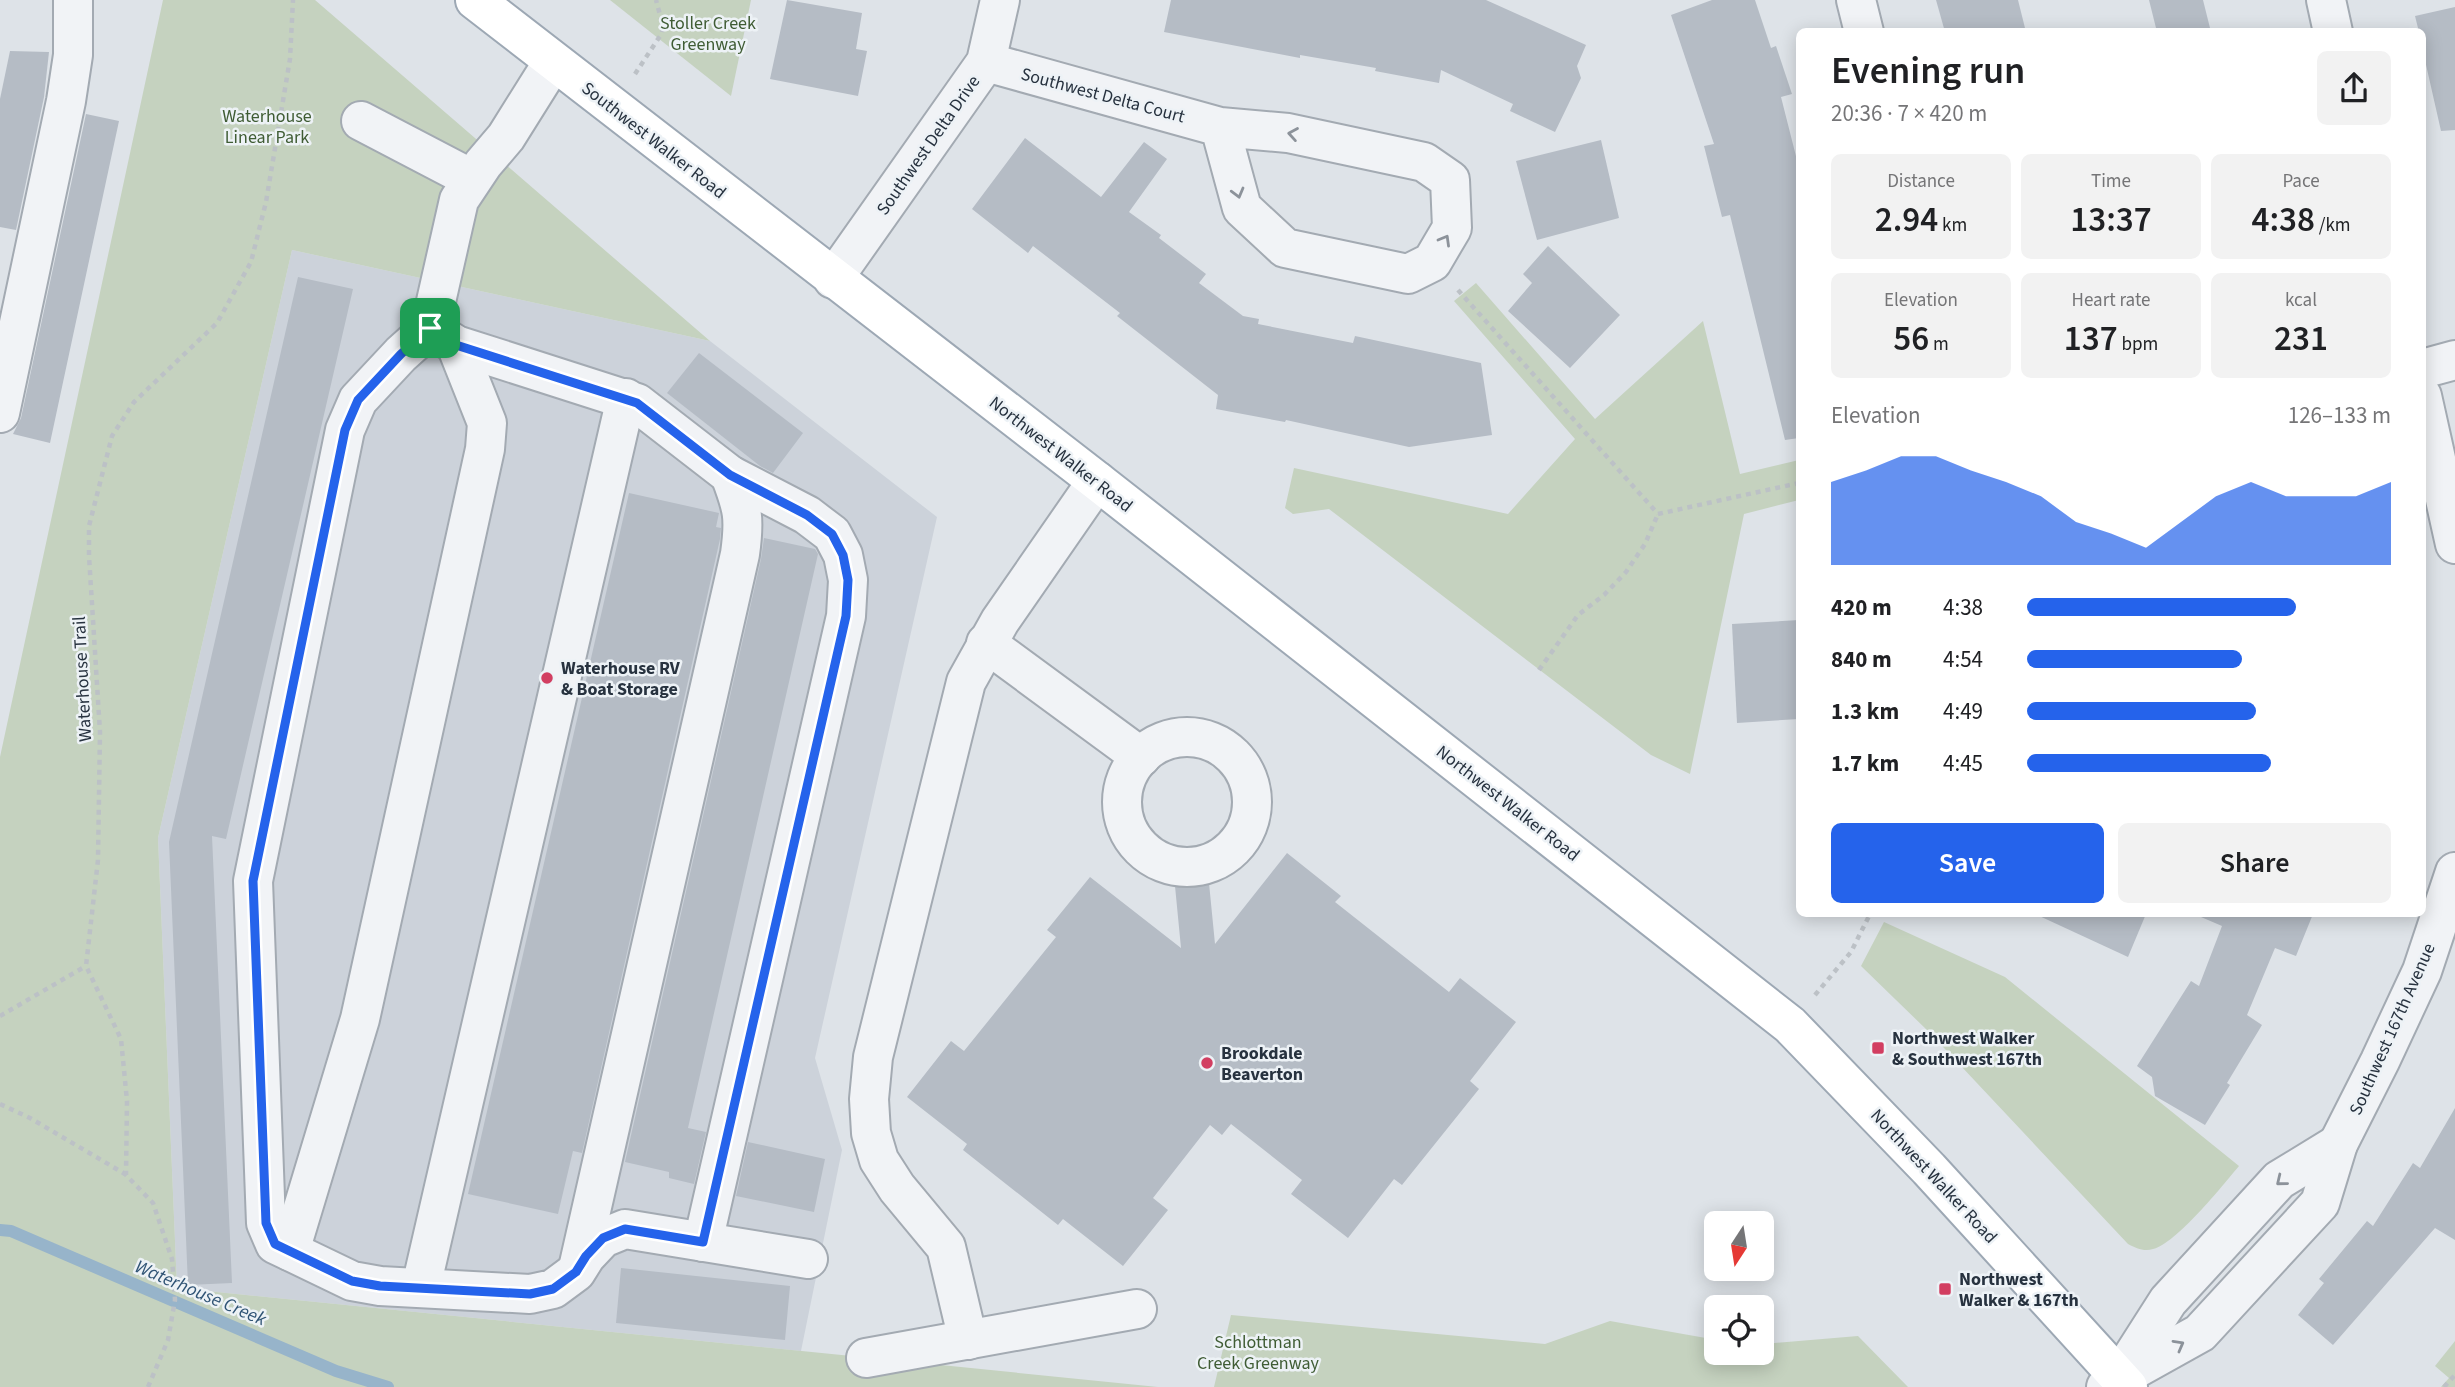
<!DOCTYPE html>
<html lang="en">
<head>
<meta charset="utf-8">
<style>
  :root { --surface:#fff; --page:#f2f2f2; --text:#202124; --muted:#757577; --accent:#2563eb }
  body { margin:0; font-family:"Source Sans 3",sans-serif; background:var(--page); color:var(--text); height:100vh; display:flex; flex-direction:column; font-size:26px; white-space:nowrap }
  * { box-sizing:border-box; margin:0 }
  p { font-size:23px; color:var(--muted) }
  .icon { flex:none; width:38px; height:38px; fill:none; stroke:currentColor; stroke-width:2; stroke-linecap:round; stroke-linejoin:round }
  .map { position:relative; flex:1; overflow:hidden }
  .details { position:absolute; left:1796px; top:28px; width:630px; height:889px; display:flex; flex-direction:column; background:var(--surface); border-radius:10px; box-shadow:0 4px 18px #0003 }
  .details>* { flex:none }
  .needle { width:46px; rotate:192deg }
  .fabs { position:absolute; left:1704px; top:1211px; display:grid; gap:14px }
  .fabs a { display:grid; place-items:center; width:70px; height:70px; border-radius:10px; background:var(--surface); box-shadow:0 4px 18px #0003; font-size:35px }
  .pin { position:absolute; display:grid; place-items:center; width:60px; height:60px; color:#fff; margin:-30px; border-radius:14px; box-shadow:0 4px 10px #0006 }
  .round { display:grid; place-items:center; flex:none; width:74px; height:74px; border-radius:10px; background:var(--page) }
  .headline { display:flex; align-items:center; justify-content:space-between; height:119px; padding:0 35px }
  h1 { font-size:38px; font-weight:600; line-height:52px }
  .figures { display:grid; grid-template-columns:repeat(3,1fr); gap:10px; height:119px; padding:7px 35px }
  .figures div { display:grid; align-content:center; border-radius:10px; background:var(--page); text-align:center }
  .figures b { font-size:35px; font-weight:600 }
  .figures small { font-size:19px; font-weight:400 }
  .figures p { font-size:19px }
  .chart { height:196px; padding:14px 35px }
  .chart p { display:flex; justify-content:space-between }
  .chart svg { width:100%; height:126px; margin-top:7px; fill:var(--accent); opacity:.7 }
  .action { display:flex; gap:14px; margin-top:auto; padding:14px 35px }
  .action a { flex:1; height:80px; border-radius:10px; background:var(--accent); color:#fff; font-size:28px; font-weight:600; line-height:80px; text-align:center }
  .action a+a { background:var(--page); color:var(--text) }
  ul { padding:0 35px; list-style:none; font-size:23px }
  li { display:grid; grid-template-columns:112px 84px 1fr; align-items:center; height:52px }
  li i { height:18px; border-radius:9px; background:var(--accent) }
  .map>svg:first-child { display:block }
</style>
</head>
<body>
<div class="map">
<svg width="2455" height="1387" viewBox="0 0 2455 1387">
  <rect width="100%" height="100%" fill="#dee3e8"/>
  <polygon fill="#ccd2da" points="292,250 710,341 937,517 815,1058 842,1150 801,1351 177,1288 158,838"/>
  <g fill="#c5d2bf">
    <polygon points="163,0 315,0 710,341 292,250 158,838 177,1288 1158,1387 0,1387 0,757"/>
    <polygon points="610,0 751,0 731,96"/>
    <polygon points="1476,283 1595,419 1703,321 1740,474 1799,460 1799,500 1744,514 1690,774 1651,755 1329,509 1293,514 1285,508 1294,468 1508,514 1575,439 1454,301"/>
    <path d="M1884 922 2005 977 2239 1166C2223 1185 2176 1244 2153 1249 2144 1252 2136 1248 2128 1244L1929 1032 1861 966Z"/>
    <polygon points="1231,1315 1545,1344 1610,1321 1717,1340 1717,1353 1762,1353 1762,1344 1858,1336 1908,1387 1214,1387"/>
    <polygon points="2455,1341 2455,1387 2441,1387 2449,1378 2435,1366"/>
  </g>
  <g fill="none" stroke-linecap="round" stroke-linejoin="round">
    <polyline stroke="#97b4ca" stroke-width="12" points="0,1230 11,1231 336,1371 388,1387"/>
  </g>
  <g fill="#b5bcc5">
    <polygon points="787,0 862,13 856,49 867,51 858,96 770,79"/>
    <polygon points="1171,0 1486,0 1586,45 1577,66 1581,78 1555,132 1510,111 1513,104 1441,70 1439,83 1375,71 1376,68 1300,55 1300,58 1164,32"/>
    <polygon points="1712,0 1755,0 1771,48 1776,46 1792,94 1781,97 1799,168 1799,438 1785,440 1730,215 1722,217 1704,146 1714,144 1671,15"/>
    <polygon points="1936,0 2018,0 2026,32 1945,32"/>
    <polygon points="2149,0 2203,0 2211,32 2157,32"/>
    <polygon points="2455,7 2455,130 2441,131 2422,47 2422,32 2419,32 2415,16"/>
    <polygon points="10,51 49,52 44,97 16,230 0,227 0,99"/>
    <polygon points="86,114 119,121 50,443 13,434 21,418"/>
    <polygon points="1025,138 1101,197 1144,142 1167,159 1129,212 1161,235 1159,238 1206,274 1199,283 1243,316 1259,319 1258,324 1353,343 1355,336 1481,363 1492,435 1409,447 1286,420 1285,422 1216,409 1218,395 1117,316 1120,313 1033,246 1028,253 972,209"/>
    <polygon points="1601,140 1619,218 1537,240 1516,161"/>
    <polygon points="1548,246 1620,315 1570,368 1508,311 1532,283 1523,274"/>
    <polygon points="298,277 353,289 226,839 212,836 232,1283 188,1285 169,842"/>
    <polygon points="699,353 803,433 773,473 760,466 667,393"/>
    <polygon points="629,493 719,513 716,527 721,528 720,539 582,1153 573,1151 558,1214 468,1194"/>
    <polygon points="764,538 815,549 818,554 688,1128 706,1132 694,1184 669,1178 669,1172 625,1162 761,559"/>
    <polygon points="1799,620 1799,719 1737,723 1732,624"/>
    <polygon points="1287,853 1341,896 1335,902 1449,992 1460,978 1516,1022 1470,1081 1479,1089 1402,1185 1394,1179 1348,1238 1291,1194 1302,1180 1231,1124 1222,1135 1210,1125 1153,1198 1168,1210 1123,1266 1063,1219 1058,1225 963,1150 967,1144 907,1097 951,1041 964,1051 1056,937 1047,930 1090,877 1181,948 1175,886 1209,883 1215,944"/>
    <polygon points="2035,914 2146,914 2128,957"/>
    <polygon points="2194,914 2313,914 2296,956 2275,948 2247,1015 2262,1025 2227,1083 2230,1085 2205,1125 2155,1096 2152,1077 2137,1066 2191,981 2199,986 2222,926"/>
    <polygon points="2455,1108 2455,1240 2435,1228 2333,1345 2298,1315 2324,1283 2319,1279 2367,1221 2373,1226 2413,1163 2420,1168"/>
    <polygon points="748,1142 825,1159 814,1212 736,1196"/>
    <polygon points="621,1268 790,1286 785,1340 616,1323"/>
  </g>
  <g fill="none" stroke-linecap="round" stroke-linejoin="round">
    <g stroke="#a3aab2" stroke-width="42">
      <g id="minor">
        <polyline points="1856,0 1864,32"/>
        <polyline points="2326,0 2333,32"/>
        <polyline points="553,62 506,137 483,164 459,200 430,328 401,354 358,400 345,430 253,881 266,1223 275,1244 352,1281 380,1286 530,1294 553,1289 576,1272 586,1256 603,1238 625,1229 808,1259"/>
        <polyline points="986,62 1220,127 1288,133 1424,162 1450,180 1452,228 1432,262 1408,274 1285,248 1242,208 1220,127"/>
        <polyline points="361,121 472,179"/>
        <polyline points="833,279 986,62 1000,0"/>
        <polyline points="430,328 456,345 637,403 730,475 807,515 832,534 843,555 848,580 846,616 703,1242"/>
        <polyline points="2422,369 2455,360"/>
        <polyline points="2422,396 2455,544"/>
        <polyline points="0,413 66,101 73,55 73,0"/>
        <polyline points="986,643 1141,757"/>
        <circle cx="1187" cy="802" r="65"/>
        <polyline points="290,1251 360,1019 485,449 487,423 456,345"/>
        <path d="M579 1264 740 554C745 518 743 509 730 475"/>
        <polyline points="421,1287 626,398"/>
        <polyline points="968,1340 946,1247 897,1188 879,1160 871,1133 869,1099 873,1057 966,682 1000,621 1097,481"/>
        <polyline points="866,1358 1137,1309"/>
        <polyline points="2122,1373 2168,1301 2279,1180 2338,1144"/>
        <polyline points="2106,1387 2119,1378 2200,1333 2320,1203 2338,1144 2380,1061 2422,971 2455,872"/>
      </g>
    </g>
    <g stroke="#9da8b4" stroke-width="42">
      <polyline id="major" points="475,0 1097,481 1790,1025 1929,1169 2128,1387"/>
    </g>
    <g stroke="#bcc1c6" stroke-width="4.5" stroke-dasharray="5 5" stroke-linecap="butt">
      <polyline points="635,74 662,33 663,26 656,0"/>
      <polyline points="1458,290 1658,514"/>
      <polyline points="1658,514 1799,483"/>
      <polyline points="1539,670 1578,615 1604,595 1626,572 1645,544 1658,514"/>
      <polyline points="1815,995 1851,952 1870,914"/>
      <polyline points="0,1016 86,966"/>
      <polyline points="0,1104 30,1118 125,1174"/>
      <polyline points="148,1387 168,1340 175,1300 172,1259 153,1203 126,1175 127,1101 121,1039 86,966 98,860 100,732 89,556 89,526 112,436 134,402 217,323 251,262 266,202 290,59 293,0"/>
      <polyline points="2444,1387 2455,1375"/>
    </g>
    <use href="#minor" stroke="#f1f3f6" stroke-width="38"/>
    <use href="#major" stroke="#fff" stroke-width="38"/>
  </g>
  <defs><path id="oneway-chevron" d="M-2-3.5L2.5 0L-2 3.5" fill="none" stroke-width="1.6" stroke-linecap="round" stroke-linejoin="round" transform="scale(1.75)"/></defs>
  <g stroke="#8c929a">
    <use href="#oneway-chevron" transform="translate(1293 134) rotate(-170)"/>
    <use href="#oneway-chevron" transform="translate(1238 193) rotate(75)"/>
    <use href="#oneway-chevron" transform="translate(1445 240) rotate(-60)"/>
    <use href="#oneway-chevron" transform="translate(2281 1181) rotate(141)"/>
    <use href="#oneway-chevron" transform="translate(2179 1345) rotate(-29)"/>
  </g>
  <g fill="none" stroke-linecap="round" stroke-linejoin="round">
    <g stroke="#fff" stroke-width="14">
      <polygon id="route" points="430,328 456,345 637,403 730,475 807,515 832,534 843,555 848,580 846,616 703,1242 625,1229 603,1238 586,1256 576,1272 553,1289 530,1294 380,1286 352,1281 275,1244 266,1223 253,881 345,430 358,400 401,354"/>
    </g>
    <use href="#route" stroke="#2563eb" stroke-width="9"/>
  </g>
  <g fill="#d23e61" stroke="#edf2f6" stroke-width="2.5">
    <circle cx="547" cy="678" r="7"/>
    <rect x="1871" y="1041" width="14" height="14" rx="3.5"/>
    <circle cx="1207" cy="1063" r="7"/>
    <rect x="1938" y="1282" width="14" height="14" rx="3.5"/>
  </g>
  <g text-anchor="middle" stroke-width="5" stroke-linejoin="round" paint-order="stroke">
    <g font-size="18" fill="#3f5c34" stroke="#edf2f6">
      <text x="708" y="29">Stoller Creek<tspan x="708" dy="21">Greenway</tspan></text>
      <text x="267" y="122">Waterhouse<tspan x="267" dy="21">Linear Park</tspan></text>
      <text x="1258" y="1348">Schlottman<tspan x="1258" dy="21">Creek Greenway</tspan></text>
    </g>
    <g font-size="18" fill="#27323f" stroke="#edf2f6">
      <text transform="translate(1103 95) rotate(15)" y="6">Southwest Delta Court</text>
      <text transform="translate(654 140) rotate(38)" y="6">Southwest Walker Road</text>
      <text transform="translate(928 145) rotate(-55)" y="6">Southwest Delta Drive</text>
      <text transform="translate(1061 454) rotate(38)" y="6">Northwest Walker Road</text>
      <text transform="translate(82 679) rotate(-93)" y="6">Waterhouse Trail</text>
      <text transform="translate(1508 803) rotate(38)" y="6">Northwest Walker Road</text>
      <text transform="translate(2392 1029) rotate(-66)" y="6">Southwest 167th Avenue</text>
      <text transform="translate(1934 1176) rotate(47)" y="6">Northwest Walker Road</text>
    </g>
    <g font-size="18" font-weight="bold" fill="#27323f" stroke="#edf2f6" text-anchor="start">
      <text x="561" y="674">Waterhouse RV<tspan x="561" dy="21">&amp; Boat Storage</tspan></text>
      <text x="1892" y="1044">Northwest Walker<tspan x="1892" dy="21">&amp; Southwest 167th</tspan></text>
      <text x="1221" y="1059">Brookdale<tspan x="1221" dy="21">Beaverton</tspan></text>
      <text x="1959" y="1285">Northwest<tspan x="1959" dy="21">Walker &amp; 167th</tspan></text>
    </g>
    <g font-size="19" font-style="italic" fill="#305475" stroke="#edf2f6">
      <text transform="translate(201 1292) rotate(23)" y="7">Waterhouse Creek</text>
    </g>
  </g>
</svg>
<div class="fabs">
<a><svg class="needle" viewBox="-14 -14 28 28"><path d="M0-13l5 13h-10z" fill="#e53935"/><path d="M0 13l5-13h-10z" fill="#757577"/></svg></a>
<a><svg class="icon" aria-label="locate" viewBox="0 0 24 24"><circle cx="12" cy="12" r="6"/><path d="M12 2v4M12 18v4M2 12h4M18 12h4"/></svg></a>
</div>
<div class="pin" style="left:430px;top:328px;background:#1e9e55"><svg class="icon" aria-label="arrive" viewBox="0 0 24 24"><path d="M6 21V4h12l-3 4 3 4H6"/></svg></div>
<section class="details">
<div class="headline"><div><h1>Evening run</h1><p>20:36 · 7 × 420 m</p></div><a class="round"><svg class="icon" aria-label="share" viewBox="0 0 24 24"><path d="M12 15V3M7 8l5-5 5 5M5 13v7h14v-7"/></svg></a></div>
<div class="figures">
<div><p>Distance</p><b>2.94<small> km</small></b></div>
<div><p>Time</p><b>13:37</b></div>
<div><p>Pace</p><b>4:38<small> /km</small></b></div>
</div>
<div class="figures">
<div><p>Elevation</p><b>56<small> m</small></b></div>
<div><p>Heart rate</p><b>137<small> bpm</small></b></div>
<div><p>kcal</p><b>231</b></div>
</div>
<div class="chart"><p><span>Elevation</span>126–133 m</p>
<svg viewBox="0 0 160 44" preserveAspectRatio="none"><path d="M0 44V15L10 11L20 6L30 6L40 11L50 15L60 20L70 29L80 33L90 38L100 29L110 20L120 15L130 20L140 20L150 20L160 15V44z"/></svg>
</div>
<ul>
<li><b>420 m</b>4:38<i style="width:74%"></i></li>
<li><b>840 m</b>4:54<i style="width:59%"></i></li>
<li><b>1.3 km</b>4:49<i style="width:63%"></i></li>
<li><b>1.7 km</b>4:45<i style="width:67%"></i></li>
</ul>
<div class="action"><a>Save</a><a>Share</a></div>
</section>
</div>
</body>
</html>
